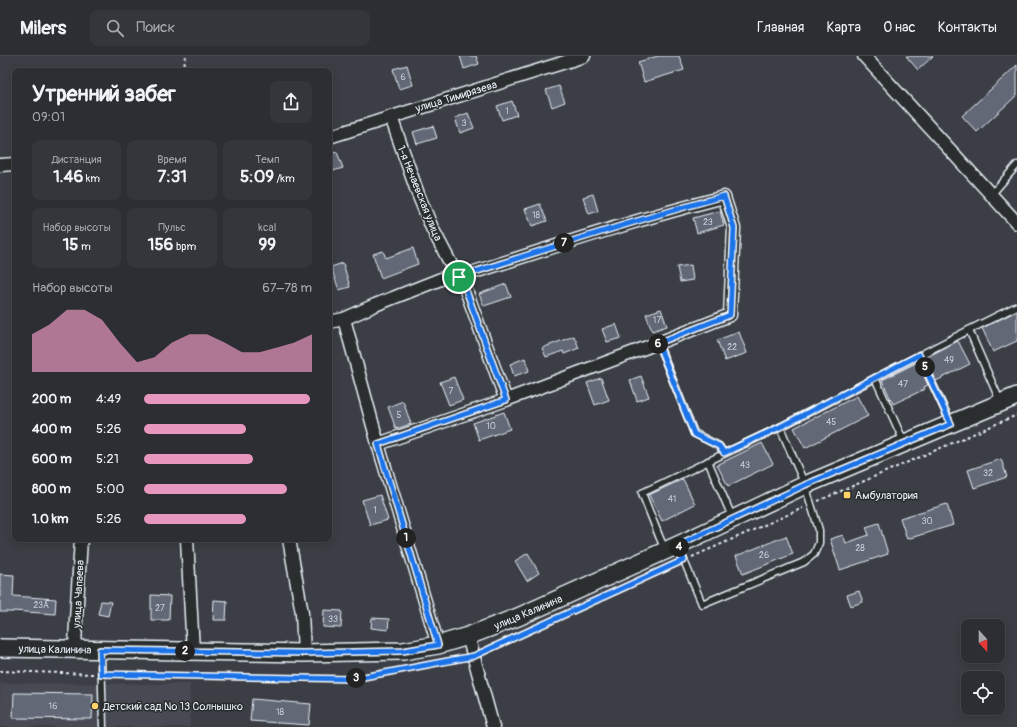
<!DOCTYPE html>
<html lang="ru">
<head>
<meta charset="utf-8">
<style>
  :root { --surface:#2c2e33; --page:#34363b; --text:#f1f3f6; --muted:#a6a8ac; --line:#484a4e; --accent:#e797bd }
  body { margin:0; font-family:Pangolin,sans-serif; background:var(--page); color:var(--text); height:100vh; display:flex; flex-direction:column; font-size:15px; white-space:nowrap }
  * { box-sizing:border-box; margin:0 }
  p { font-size:13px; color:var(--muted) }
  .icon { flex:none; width:22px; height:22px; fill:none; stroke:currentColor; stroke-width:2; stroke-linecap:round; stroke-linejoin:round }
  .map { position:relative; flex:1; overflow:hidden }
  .side { position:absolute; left:12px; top:12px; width:320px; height:474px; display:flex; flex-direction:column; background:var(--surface); border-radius:8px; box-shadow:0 2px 10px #0003,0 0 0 1px var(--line) }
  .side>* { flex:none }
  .needle { width:26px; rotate:159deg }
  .controls { position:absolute; left:961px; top:563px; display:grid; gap:8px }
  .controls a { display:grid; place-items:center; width:44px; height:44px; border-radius:8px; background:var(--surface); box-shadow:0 2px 10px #0003,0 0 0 1px var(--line); font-size:20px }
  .pin { position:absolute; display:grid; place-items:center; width:34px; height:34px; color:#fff; margin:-17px; border:2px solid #fff; border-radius:50%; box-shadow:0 1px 4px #0007 }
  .km { position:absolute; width:20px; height:20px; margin:-10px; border-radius:50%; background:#222; color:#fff; font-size:11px; line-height:20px; text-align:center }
  .round { display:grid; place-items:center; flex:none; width:42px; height:42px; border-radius:8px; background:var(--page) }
  .summary { display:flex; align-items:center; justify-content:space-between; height:68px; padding:0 20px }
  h1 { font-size:22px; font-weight:700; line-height:30px }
  .stats { display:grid; grid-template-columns:repeat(3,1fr); gap:6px; height:68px; padding:4px 20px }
  .stats div { display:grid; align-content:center; border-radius:8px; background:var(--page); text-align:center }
  .stats b { font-size:17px; font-weight:700 }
  .stats small { font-size:11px; font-weight:400 }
  .stats p { font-size:11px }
  .chart { height:112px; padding:8px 20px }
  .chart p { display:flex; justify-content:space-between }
  .chart svg { width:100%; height:72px; margin-top:4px; fill:var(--accent); opacity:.7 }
  ul { padding:0 20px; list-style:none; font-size:13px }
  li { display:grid; grid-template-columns:64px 48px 1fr; align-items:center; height:30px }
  li i { height:10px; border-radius:5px; background:var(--accent) }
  header { display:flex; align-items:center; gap:24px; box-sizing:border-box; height:56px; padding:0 20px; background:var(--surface); border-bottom:1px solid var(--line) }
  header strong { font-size:19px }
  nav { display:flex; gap:22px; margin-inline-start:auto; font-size:14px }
  .search { width:280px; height:36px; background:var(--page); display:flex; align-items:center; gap:10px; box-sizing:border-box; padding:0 14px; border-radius:8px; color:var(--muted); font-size:15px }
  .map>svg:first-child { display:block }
</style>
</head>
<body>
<header>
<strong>Milers</strong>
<div class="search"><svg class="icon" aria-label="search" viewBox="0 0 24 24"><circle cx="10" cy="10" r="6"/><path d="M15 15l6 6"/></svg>Поиск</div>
<nav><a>Главная</a><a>Карта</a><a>О нас</a><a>Контакты</a></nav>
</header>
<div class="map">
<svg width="1017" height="671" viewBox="0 0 1017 671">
  <rect width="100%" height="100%" fill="#3b3e44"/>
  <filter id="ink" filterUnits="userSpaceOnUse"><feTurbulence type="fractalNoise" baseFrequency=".025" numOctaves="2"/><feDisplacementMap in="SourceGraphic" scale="8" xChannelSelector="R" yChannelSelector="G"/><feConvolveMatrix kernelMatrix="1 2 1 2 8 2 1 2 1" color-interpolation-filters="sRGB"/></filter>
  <g filter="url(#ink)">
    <polygon fill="#474a53" points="0,627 190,628 190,671 0,671"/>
    <g fill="#626776" stroke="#e8f1f8">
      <polygon points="460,0 476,0 479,8 464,13"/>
      <polygon points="658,0 679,0 684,14 644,26 638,6"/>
      <polygon points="906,0 933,0 918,14"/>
      <polygon points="407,9 413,29 399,33 393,13"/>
      <polygon points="1017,9 1017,39 977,76 962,60"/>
      <polygon points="559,30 565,46 552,51 546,34"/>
      <polygon points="512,45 517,59 502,64 497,50"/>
      <polygon points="468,57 474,72 460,77 455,62"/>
      <polygon points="433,70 437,82 417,88 413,76"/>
      <polygon points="337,96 343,112 333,115 329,103 329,98"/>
      <polygon points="593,138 598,155 589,158 583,141"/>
      <polygon points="540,148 547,165 532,170 525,153"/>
      <polygon points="720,155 724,169 697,177 693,162"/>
      <polygon points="413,192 418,208 381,222 373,198 383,195 386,202"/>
      <polygon points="343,207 350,231 339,234 331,211"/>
      <polygon points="691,209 693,224 680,226 677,211"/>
      <polygon points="506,228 511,241 484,250 479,238"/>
      <polygon points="661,253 667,270 652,275 646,258"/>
      <polygon points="1017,255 1017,285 993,296 982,272"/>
      <polygon points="616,268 621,282 607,286 602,273"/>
      <polygon points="739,276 747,297 725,305 717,284"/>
      <polygon points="574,280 579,292 564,298 563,295 546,301 542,292"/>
      <polygon points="958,285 970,308 936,325 926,303 928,302 927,301"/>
      <polygon points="525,302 529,315 514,320 510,308"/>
      <polygon points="918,306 928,329 924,331 925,333 893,348 882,324"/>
      <polygon points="641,320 649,341 637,345 630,324"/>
      <polygon points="454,321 463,344 449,349 440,326"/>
      <polygon points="601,322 609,344 595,349 587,327"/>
      <polygon points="857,340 868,360 805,392 794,372"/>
      <polygon points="403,345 411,368 396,373 388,351"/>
      <polygon points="504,356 510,373 479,384 473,367"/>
      <polygon points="762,387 773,408 728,430 717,409"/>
      <polygon points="1001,403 1007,421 974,432 968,414"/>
      <polygon points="683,423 695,448 662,465 649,439"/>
      <polygon points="380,439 388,464 370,469 362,444"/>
      <polygon points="947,448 953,469 907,483 900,462"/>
      <polygon points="879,467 888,498 840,514 830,483 843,479 846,487 869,479 866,471"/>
      <polygon points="786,480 793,498 743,518 736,500"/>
      <polygon points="528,497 539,517 527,525 515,505"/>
      <polygon points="0,518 14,519 13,540 56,543 55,558 13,555 13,556 0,556"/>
      <polygon points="859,535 863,546 851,550 847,539"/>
      <polygon points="151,539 170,540 169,564 151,564"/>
      <polygon points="214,544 227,545 226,564 213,564"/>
      <polygon points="101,545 111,546 108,560 98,558"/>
      <polygon points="324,554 342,555 341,572 323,571"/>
      <polygon points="372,562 389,563 388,574 371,572"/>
      <polygon points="14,637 93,638 92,663 13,662"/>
      <polygon points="252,643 311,648 309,669 250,665"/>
    </g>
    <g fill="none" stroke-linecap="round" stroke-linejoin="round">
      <g stroke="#e8f1f8" stroke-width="9">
        <g id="service">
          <polyline points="991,139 1017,109"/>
          <polyline points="969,274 1000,345"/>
          <polyline points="658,287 694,377 719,390 724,397"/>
          <polyline points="919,299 951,367"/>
          <polyline points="875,322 904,386"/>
          <polyline points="708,405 733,463"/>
          <polyline points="678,490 702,548 804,506 814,498 819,487 819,474 805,429 780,371"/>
          <polyline points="665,494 659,480 642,437 780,371 969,274 1017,250"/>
          <polyline points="101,595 103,671"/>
        </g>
      </g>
      <g stroke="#e8f1f8" stroke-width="15">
        <g id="minor">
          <polyline points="864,0 1017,167"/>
          <polyline points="391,61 418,138 432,172 454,214 463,226 506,344"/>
          <polyline points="329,81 584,0"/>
          <polyline points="0,109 15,108"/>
          <polyline points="344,263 378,388 438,589"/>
          <path d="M329 266 344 263 375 249 446 221H459C547 193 634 164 724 141L734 172 730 259 658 287 506 344 378 388"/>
          <polyline points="187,483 193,595"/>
          <polyline points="289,483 302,557 304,597"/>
          <polyline points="468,580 493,671"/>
          <polyline points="75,594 76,564 81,483"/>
        </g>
      </g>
      <g stroke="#e8f1f8" stroke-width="20">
        <polyline id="secondary" points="0,592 304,597 403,595 438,589 468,580 518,561 678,489 805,429 1017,340"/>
      </g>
      <g stroke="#e8f1f8" stroke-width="2" stroke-dasharray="3 3" stroke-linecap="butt">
        <polyline points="183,15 186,0"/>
        <polyline points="818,445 1017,359"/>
        <polyline points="692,501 803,452"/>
        <polyline points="484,596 677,507"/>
        <polyline points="0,615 93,618"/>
        <polyline points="110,618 353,623 463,602"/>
      </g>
      <use href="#service" stroke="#2a2d2e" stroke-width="6"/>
      <use href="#minor" stroke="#2a2d2e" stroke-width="12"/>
      <use href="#secondary" stroke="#2a2d2e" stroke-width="17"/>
    </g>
  </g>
  <g fill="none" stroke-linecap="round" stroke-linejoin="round" filter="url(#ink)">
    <g stroke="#fff" stroke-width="8">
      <path id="route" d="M724 140 734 172 730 259 658 287 694 378 719 390 724 397 780 371 919 299 951 368 805 429 678 489 684 504 474 600 353 623 101 618 100 594 304 597 403 595 438 589 378 388 506 344 463 226 459 221C547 193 635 164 724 140Z"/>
    </g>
    <use href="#route" stroke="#1a73e8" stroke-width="5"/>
  </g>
  <g fill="#ffd166" stroke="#2a2d2e" stroke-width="1.5">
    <rect x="843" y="435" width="8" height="8" rx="2"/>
    <circle cx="95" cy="650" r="4"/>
  </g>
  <g text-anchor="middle" stroke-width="3" stroke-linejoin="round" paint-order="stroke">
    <g font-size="9" fill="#c6ced8">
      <text x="403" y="24">6</text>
      <text x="507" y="58">1</text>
      <text x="464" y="70">3</text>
      <text x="536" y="162">18</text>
      <text x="708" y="169">23</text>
      <text x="657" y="267">17</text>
      <text x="732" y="294">22</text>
      <text x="949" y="307">49</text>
      <text x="903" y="331">47</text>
      <text x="451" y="338">7</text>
      <text x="399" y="362">5</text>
      <text x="831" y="369">45</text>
      <text x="491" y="373">10</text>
      <text x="745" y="412">43</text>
      <text x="988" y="420">32</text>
      <text x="672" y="446">41</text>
      <text x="375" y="457">1</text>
      <text x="927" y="468">30</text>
      <text x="860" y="495">28</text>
      <text x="764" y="502">26</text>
      <text x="41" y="552">23А</text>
      <text x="160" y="555">27</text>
      <text x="333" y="566">33</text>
      <text x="53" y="653">16</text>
      <text x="280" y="659">18</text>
    </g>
    <g font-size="11" fill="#e8f1f8" stroke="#2a2d2e">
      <text transform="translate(456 40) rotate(-17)" y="4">улица Тимирязева</text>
      <text transform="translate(420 137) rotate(68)" y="4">1-я Нечаевская улица</text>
      <text transform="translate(78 538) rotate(-87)" y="4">улица Чапаева</text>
      <text transform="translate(528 556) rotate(-23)" y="4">улица Калинина</text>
      <text transform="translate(55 593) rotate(1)" y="4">улица Калинина</text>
    </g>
    <g font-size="11" fill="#e8f1f8" stroke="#2a2d2e" text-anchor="start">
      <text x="855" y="443">Амбулатория</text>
      <text x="103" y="654">Детский сад № 13 Солнышко</text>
    </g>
  </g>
</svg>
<div class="controls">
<a><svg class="needle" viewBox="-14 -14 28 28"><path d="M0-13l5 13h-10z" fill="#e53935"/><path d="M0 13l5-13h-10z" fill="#a6a8ac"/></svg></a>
<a><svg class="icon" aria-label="locate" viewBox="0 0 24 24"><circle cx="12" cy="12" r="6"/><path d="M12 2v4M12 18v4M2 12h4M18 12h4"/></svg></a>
</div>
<div class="pin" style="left:459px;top:221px;background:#1e9e55"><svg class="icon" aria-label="arrive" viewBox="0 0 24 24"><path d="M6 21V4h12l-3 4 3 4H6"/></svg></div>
<b class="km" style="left:406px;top:482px">1</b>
<b class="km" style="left:185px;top:595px">2</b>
<b class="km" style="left:356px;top:622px">3</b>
<b class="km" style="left:679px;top:491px">4</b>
<b class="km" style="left:925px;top:311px">5</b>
<b class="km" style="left:658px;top:288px">6</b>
<b class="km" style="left:564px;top:187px">7</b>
<section class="side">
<div class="summary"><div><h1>Утренний забег</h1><p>09:01</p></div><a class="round"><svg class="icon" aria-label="share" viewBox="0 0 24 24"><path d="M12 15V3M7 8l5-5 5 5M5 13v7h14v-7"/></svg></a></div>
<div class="stats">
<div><p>Дистанция</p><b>1.46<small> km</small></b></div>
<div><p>Время</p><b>7:31</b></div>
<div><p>Темп</p><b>5:09<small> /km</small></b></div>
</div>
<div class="stats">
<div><p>Набор высоты</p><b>15<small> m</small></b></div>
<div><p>Пульс</p><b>156<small> bpm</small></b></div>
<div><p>kcal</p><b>99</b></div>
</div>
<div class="chart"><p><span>Набор высоты</span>67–78 m</p>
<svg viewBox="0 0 160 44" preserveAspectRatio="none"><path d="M0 44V21L10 15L20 6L30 6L40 12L50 26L60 38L70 35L80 26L90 21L100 21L110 26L120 32L130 32L140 29L150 26L160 21V44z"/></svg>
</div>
<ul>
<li><b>200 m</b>4:49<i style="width:99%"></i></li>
<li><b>400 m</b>5:26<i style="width:61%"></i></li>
<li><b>600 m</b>5:21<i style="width:65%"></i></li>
<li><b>800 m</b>5:00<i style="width:85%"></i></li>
<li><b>1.0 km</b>5:26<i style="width:61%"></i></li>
</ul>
</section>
</div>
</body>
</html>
